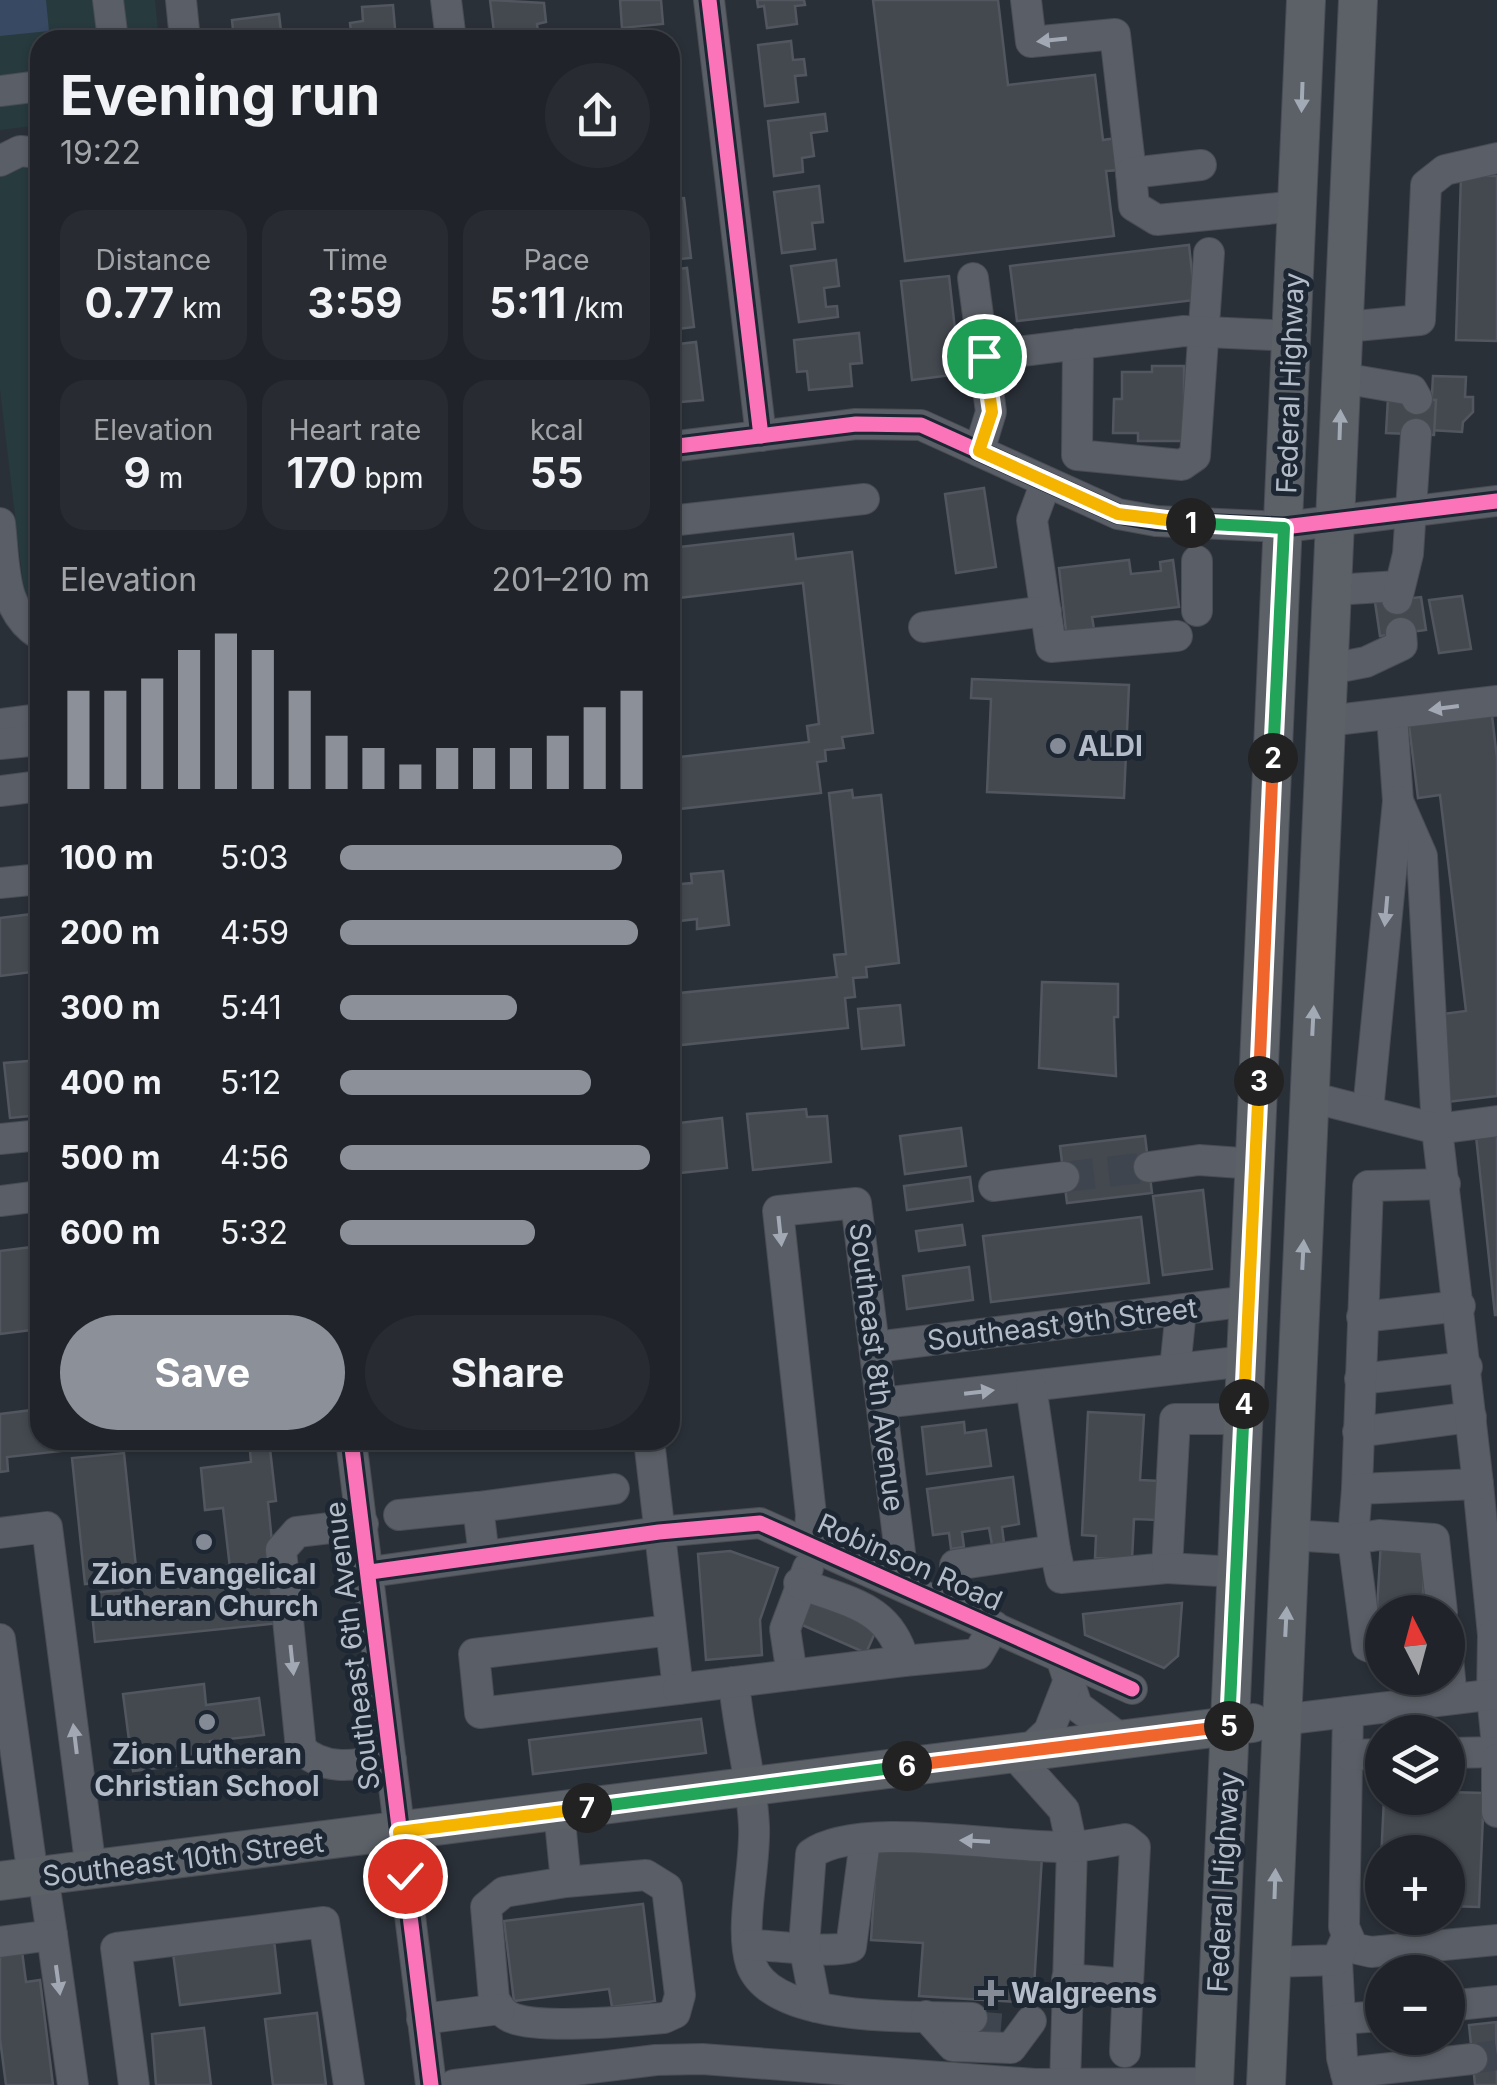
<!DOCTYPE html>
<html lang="en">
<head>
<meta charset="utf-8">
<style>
  :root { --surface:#20242a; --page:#282c32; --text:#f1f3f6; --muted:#a2a4a8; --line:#3d4147; --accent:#8c9099 }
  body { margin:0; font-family:Inter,sans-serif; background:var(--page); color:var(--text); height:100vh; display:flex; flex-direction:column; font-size:38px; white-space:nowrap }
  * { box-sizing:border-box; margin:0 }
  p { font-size:32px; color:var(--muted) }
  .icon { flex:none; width:55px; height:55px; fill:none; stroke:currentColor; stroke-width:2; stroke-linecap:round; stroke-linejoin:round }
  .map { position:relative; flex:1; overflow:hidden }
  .sheet { position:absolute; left:30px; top:30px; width:650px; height:1420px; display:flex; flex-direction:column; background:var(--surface); border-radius:30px; box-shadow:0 2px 8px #0004,0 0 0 2px var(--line) }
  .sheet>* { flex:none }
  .needle { width:65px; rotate:354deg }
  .controls { position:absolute; left:1365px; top:1595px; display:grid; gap:20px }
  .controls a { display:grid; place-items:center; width:100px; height:100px; border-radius:50%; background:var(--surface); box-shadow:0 2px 8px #0004,0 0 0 2px var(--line); font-size:50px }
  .pin { position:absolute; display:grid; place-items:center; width:85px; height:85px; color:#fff; margin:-42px; border:5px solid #fff; border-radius:50%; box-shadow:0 2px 10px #0007 }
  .km { position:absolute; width:50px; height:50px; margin:-25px; border-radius:50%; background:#222; color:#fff; font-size:28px; line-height:50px; text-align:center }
  .round { display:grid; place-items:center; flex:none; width:105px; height:105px; border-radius:52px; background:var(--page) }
  .head { display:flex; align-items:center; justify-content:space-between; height:170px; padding:0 30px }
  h1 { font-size:55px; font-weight:700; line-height:75px }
  .stats { display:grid; grid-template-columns:repeat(3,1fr); gap:15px; height:170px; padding:10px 30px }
  .stats div { display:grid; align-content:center; border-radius:25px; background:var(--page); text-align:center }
  .stats b { font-size:42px; font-weight:700 }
  .stats small { font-size:28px; font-weight:400 }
  .stats p { font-size:28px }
  .chart { height:280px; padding:20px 30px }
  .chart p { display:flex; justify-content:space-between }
  .chart svg { width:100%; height:180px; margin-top:10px; stroke:var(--accent); stroke-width:6 }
  .cta { display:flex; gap:20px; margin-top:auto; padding:20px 30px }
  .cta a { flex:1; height:115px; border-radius:60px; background:var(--accent); color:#fff; font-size:40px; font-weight:700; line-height:115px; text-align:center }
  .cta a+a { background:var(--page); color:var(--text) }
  ul { padding:0 30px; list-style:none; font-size:32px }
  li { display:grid; grid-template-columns:160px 120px 1fr; align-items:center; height:75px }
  li i { height:25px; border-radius:12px; background:var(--accent) }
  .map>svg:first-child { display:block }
</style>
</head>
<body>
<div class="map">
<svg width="1497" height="2085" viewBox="0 0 1497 2085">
  <rect width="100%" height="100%" fill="#2a3038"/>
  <g fill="#273a3e">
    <polygon points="0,0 155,0 159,40 40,40 40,125 0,130"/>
    <polygon points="40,164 40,617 28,601 23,582 0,389 0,177 18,166"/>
  </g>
  <polygon fill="#384963" points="0,0 46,0 49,31 0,36"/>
  <g fill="#444950" stroke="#52575f" stroke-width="2.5">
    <polygon points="490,0 544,3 546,22 537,24 539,40 495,40"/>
    <polygon points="620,0 661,0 663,24 622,28"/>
    <polygon points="757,0 804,0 805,5 795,6 797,24 767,28 764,6 758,7"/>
    <polygon points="873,0 998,0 1008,85 1095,75 1103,140 1116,138 1120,170 1106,171 1114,236 905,261"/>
    <polygon points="393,5 396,40 352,40 350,23 363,21 362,7"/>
    <polygon points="279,14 282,40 234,40 232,20"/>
    <polygon points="791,41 793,60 804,59 806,75 795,76 798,102 765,106 758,45"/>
    <polygon points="825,114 827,131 811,133 814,156 802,158 803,172 774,176 768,121"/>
    <polygon points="670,120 675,120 680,181 670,182"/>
    <polygon points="1461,175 1497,176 1497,341 1456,340"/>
    <polygon points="819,186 823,222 812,223 815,249 782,253 774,192"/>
    <polygon points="684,198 691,258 670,260 670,199"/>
    <polygon points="1189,245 1195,300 1017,321 1010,266"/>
    <polygon points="836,260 839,286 824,288 826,307 837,306 838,317 799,322 791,266"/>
    <polygon points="687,268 694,327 670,330 670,270"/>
    <polygon points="949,276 960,374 912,380 901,281"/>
    <polygon points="859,333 862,363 850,364 852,386 809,390 807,371 797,372 794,340"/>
    <polygon points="696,342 703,400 670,403 670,345"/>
    <polygon points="1152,366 1184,366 1184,441 1138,441 1138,433 1113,433 1114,399 1122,399 1122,372 1152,372"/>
    <polygon points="1433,376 1466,377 1465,397 1473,397 1473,412 1463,422 1462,432 1430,430"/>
    <polygon points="1388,398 1436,400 1434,435 1386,433"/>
    <polygon points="984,488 996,567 956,573 945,494"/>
    <polygon points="793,534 796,559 852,552 873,733 842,737 844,748 825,750 826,761 817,762 821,793 670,810 670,758 809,742 807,726 819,724 803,583 670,599 670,548"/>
    <polygon points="1129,560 1131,574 1161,571 1160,562 1173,560 1179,607 1092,617 1094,629 1066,632 1059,568"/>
    <polygon points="1462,596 1471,649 1439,653 1429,600"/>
    <polygon points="1421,597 1426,630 1380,636 1375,602"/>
    <polygon points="972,679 1129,685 1124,798 987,792 991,699 971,698"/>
    <polygon points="1491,707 1497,758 1497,1096 1446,1102 1435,1015 1466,1011 1440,795 1418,798 1408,718"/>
    <polygon points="852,790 853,798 881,795 899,963 866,967 867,977 853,978 855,997 845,998 848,1028 671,1046 670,994 837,977 834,955 846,954 829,793"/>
    <polygon points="723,871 729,925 697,929 697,919 670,922 670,885 692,883 691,874"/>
    <polygon points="40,913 40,971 0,976 0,918"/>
    <polygon points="1042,982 1118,984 1118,1017 1114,1017 1116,1076 1039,1068"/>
    <polygon points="900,1005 904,1045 862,1049 858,1009"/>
    <polygon points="40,1060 40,1115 10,1118 4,1063"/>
    <polygon points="806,1109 807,1117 827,1116 831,1162 753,1170 747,1114"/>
    <polygon points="722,1118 727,1168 670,1174 670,1124"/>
    <polygon points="961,1128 966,1166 905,1174 900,1136"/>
    <polygon points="1497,1134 1497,1315 1495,1315 1476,1136"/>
    <polygon points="1145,1136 1152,1193 1067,1203 1060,1146"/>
    <polygon points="970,1177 973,1201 907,1210 904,1186"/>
    <polygon points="1203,1190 1212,1269 1163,1275 1153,1196"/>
    <polygon points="1141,1217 1149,1283 991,1302 983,1236"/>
    <polygon points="962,1225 965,1245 919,1251 916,1231"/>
    <polygon points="40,1246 40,1329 0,1334 0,1251"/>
    <polygon points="969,1267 973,1300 907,1309 903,1276"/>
    <polygon points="40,1409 40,1440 105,1440 106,1446 7,1457 8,1471 0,1472 0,1414"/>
    <polygon points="1088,1412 1144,1415 1140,1480 1160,1481 1158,1520 1134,1519 1132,1560 1095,1558 1096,1536 1082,1535"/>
    <polygon points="964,1422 965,1433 986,1430 991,1466 927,1474 922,1427"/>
    <polygon points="270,1449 276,1501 268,1502 280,1623 95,1642 90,1593 123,1590 122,1580 85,1584 72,1458 124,1453 137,1577 230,1568 223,1508 205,1510 201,1468 251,1462 250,1451"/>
    <polygon points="1013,1477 1019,1524 1002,1527 1004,1543 992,1545 989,1528 962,1532 964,1547 951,1549 949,1533 933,1535 927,1489"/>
    <polygon points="1381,1541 1426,1544 1422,1612 1382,1612 1382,1644 1375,1643"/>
    <polygon points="730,1551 778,1568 760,1620 762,1655 706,1660 698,1554"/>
    <polygon points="813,1595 879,1624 866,1653 800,1624"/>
    <polygon points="1182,1603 1178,1656 1164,1668 1085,1635 1083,1614"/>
    <polygon points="204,1684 206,1705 259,1698 264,1735 210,1741 213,1761 133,1771 123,1694"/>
    <polygon points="701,1719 706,1753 533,1774 529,1740"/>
    <polygon points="1448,1792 1484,1793 1479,1907 1448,1906 1448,1852 1382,1852 1379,1902 1384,1798 1448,1798"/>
    <polygon points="877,1846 1042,1856 1033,2003 919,1996 923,1943 871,1940"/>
    <polygon points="643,1904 655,2001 612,2007 609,1989 514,2001 504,1921"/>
    <polygon points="274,1940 280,1993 180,2005 173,1953"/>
    <polygon points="22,1951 26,1982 40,1980 53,2085 6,2085 0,2039 0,1954"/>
    <polygon points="317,2013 326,2085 273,2085 265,2019"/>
    <polygon points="1496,2022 1497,2085 1475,2085 1469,2025"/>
    <polygon points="204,2028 211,2085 156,2085 152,2034"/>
  </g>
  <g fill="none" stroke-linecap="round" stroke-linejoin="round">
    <g stroke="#3f454e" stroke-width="30" stroke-dasharray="30 15" stroke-linecap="butt">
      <polyline points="1064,1177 1149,1167"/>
      <polyline points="971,2026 1008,2029"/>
      <polyline points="1472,2059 1497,2055"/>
    </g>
    <g stroke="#484c53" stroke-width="32">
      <g id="minor">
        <polyline points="108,0 113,40"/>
        <polyline points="181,0 185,40"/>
        <polyline points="446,0 451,40"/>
        <polyline points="709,0 761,436"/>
        <polyline points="1026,0 1031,42 1115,34 1131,173"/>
        <polyline points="0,91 40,86"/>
        <polyline points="0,161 20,151 40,153"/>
        <polyline points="1201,165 1131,173 1134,206 1157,220 1298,206"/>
        <polyline points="973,278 991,412 979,451"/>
        <polyline points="1345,327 1420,320 1426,185 1445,170 1497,158"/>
        <polyline points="1078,344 1077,455 1182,465 1195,456 1209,253"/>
        <polyline points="984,356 1184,331 1292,336"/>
        <polyline points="1342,378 1412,390 1417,399"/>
        <polyline points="670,447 856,424 921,425 1118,514 1156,521 1284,527 1497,501"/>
        <polyline points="1046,482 1032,520 1051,647 1177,636"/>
        <polyline points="670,521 864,499"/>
        <path d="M0 523C5 565 1 611 40 635"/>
        <polyline points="1333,590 1399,586"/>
        <polyline points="1397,599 1408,554 1416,434"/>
        <polyline points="1197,611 1197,561"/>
        <polyline points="924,627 1046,611"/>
        <polyline points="1330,669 1366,662 1402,645 1401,633"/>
        <polyline points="1392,716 1398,801 1422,856 1437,1129 1497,1121"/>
        <polyline points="1327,721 1497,701"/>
        <polyline points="0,724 40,719"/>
        <polyline points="0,744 40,740"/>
        <polyline points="0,791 40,786"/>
        <polyline points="0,883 40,879"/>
        <polyline points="1368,1110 1398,801"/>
        <polyline points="0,1139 40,1135"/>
        <polyline points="1149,1167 1199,1160 1255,1164"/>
        <polyline points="994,1186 1064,1177"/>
        <polyline points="0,1201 40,1196"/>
        <polyline points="1362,1317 1460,1306"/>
        <polyline points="875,1347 1249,1301"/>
        <polyline points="1175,1369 1181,1310"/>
        <polyline points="1360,1379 1467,1367"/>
        <polyline points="882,1403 1246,1361"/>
        <polyline points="1358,1432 1471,1417"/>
        <polyline points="351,1440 431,2085"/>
        <path d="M649 1440C658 1523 668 1606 678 1689L480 1713 474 1654 671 1630"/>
        <polyline points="1478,1484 1493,1635"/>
        <polyline points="1357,1489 1368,1186 1445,1184"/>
        <polyline points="478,1507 614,1489"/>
        <polyline points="399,1515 478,1507 484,1556"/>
        <path d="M363 1524 297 1532 281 1550 301 1749C326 1773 360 1764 391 1760"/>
        <polyline points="0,1533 47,1527 91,1870"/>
        <polyline points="1290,1535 1353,1539 1357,1489 1478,1484 1437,1129 1310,1097"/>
        <polyline points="809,1544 811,1515 778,1211 856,1203 904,1584"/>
        <polyline points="1055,1550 1061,1578 1167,1568 1175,1419 1243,1419"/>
        <polyline points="955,1565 1055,1550 1031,1386"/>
        <polyline points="1167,1568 1236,1572"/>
        <polyline points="370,1572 659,1532 760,1523 1132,1689"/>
        <polyline points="1497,1634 1493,1635 1492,1695 1497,1746"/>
        <polyline points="0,1639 33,1877"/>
        <polyline points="1382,1652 1367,1646 1353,1539 1379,1535 1434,1539 1442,1612"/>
        <polyline points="1061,1657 1077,1706 1121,1739"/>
        <polyline points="1448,1658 1452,1699"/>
        <polyline points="904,1661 978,1654 994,1626"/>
        <polyline points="792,1675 785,1629 808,1568"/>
        <path d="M734 1682C738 1730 752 1778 754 1826 756 1866 739 1927 751 1964 772 2025 920 2015 972 2018"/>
        <path d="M678 1689 904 1661C889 1605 848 1603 799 1583"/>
        <polyline points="1348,1712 1344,1927 1353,1948 1371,1952 1497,1940"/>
        <polyline points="1281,1720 1497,1694"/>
        <polyline points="1029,1750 1049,1731 1067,1685"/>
        <polyline points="1013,1753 1064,1810 1072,1847 1065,2085"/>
        <polyline points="1448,1753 1497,1752"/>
        <polyline points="1348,1755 1382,1754"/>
        <polyline points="1497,1759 1497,1812"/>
        <path d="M559 1811 566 1882 646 1875 667 1888 680 1995 675 2013 664 2018C631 2021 537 2030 510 2017 502 2013 498 2006 494 1999L486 1907 504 1892 566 1882"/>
        <polyline points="43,1876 52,1935"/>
        <polyline points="0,1942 52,1935 73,2085"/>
        <path d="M749 1945C776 1945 830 1954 851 1947L865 1841"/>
        <polyline points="1337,1960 1342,2058 1349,2085"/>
        <polyline points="1271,1962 1337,1960 1345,1941"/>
        <polyline points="1067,1979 1128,1984 1125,2052"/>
        <polyline points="1448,2006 1497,2001"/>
        <path d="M816 2007 804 1945 811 1854C859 1819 1008 1849 1071 1847 1089 1846 1107 1842 1125 1839L1135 1847 1128 1984"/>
        <polyline points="926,2016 953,2046 1011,2048 1031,2021"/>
        <polyline points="422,2019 500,2009"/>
        <polyline points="1340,2019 1382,2016"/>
        <polyline points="1346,2073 1472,2059"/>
        <polyline points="134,2085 116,1948 324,1922 349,2085"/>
        <polyline points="454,2085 656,2060 702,2059 1035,2084 1214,2083"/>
      </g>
    </g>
    <g stroke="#484c55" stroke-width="40">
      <g id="major">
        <polyline points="0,1881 1253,1723"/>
        <polyline points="1214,2085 1306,0"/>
        <polyline points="1266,2085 1358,0"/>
      </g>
    </g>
    <use href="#minor" stroke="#5a5e66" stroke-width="30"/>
    <use href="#major" stroke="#5c6168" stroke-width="38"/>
    <g stroke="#1d2633" stroke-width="21">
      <g id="cycleway">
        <polyline points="709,0 761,436"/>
        <polyline points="670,447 856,424 921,425 1118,514 1156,521 1284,527 1497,501"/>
        <polyline points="351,1440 431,2085"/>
        <polyline points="370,1572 659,1532 760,1523 1132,1689"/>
      </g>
    </g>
    <use href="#cycleway" stroke="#fb73b8" stroke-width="15"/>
  </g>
  <defs><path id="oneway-solid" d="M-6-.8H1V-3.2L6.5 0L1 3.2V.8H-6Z" transform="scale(2.5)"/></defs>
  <g fill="#a2a9b5">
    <use href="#oneway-solid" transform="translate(1052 40) rotate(174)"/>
    <use href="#oneway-solid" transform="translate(1444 708) rotate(172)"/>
    <use href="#oneway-solid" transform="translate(1386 911) rotate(95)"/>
    <use href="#oneway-solid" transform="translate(780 1231) rotate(84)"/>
    <use href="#oneway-solid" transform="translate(979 1392) rotate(-7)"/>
    <use href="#oneway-solid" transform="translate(292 1660) rotate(84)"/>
    <use href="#oneway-solid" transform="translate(75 1739) rotate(-97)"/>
    <use href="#oneway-solid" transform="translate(975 1841) rotate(-177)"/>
    <use href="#oneway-solid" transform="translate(58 1980) rotate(82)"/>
  </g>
  <g fill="#a2aab6">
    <use href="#oneway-solid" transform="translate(1302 97) rotate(92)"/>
    <use href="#oneway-solid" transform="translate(1340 425) rotate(-88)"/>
    <use href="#oneway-solid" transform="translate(1313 1021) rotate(-87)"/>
    <use href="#oneway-solid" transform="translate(1303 1255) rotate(-87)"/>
    <use href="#oneway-solid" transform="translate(1286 1622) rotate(-87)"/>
    <use href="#oneway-solid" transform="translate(1275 1884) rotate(-88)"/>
  </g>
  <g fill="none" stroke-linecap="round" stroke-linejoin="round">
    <g stroke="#fff" stroke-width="20">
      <polyline id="split-1" points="984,356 992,412 979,451 1118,514 1191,523"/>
    </g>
    <g stroke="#fff" stroke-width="20">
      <polyline id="split-2" points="1191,523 1284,528 1273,758"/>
    </g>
    <g stroke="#fff" stroke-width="20">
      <polyline id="split-3" points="1259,1081 1273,758"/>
    </g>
    <g stroke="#fff" stroke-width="20">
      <polyline id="split-4" points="1244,1404 1259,1081"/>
    </g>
    <g stroke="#fff" stroke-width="20">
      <polyline id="split-5" points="1229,1726 1244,1404"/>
    </g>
    <g stroke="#fff" stroke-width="20">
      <polyline id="split-6" points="907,1766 1229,1726"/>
    </g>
    <g stroke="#fff" stroke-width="20">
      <polyline id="split-7" points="587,1808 907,1766"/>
    </g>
    <g stroke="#fff" stroke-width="20">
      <polyline id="split-8" points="405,1876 399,1832 587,1808"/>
    </g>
    <use href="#split-1" stroke="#f5b400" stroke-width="12"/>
    <use href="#split-2" stroke="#22a559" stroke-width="12"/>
    <use href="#split-3" stroke="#f0652b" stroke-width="12"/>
    <use href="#split-4" stroke="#f5b400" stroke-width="12"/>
    <use href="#split-5" stroke="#22a559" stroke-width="12"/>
    <use href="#split-6" stroke="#f0652b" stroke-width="12"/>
    <use href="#split-7" stroke="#22a559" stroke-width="12"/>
    <use href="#split-8" stroke="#f5b400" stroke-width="12"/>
  </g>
  <g fill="#848b96" stroke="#1d2633" stroke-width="4">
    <circle cx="1058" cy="746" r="10"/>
    <circle cx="204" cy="1542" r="10"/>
    <circle cx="207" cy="1722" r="10"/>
    <path d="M986 1978h10v10h10v10h-10v10h-10v-10h-10v-10h10z"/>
  </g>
  <g text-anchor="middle" stroke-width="10" stroke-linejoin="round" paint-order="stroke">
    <g font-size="28" fill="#b4bcc9" stroke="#1d2633">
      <text transform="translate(1290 383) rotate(-88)" y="10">Federal Highway</text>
      <text transform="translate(1062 1324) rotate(-7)" y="10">Southeast 9th Street</text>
      <text transform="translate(877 1367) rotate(83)" y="10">Southeast 8th Avenue</text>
      <text transform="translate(910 1562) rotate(24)" y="10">Robinson Road</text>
      <text transform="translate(352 1646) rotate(-97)" y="10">Southeast 6th Avenue</text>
      <text transform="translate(183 1859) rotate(-7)" y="10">Southeast 10th Street</text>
      <text transform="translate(1223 1882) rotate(-87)" y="10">Federal Highway</text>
    </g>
    <g font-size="28" font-weight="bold" fill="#b4bcc9" stroke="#1d2633" text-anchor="start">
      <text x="1078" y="756">ALDI</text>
      <text x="204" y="1584" text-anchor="middle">Zion Evangelical<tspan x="204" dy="32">Lutheran Church</tspan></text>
      <text x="207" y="1764" text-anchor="middle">Zion Lutheran<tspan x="207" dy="32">Christian School</tspan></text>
      <text x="1011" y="2003">Walgreens</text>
    </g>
  </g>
</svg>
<div class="controls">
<a><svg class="needle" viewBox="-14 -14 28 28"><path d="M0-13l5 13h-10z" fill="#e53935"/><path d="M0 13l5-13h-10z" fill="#a2a4a8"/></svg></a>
<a><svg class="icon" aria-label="layers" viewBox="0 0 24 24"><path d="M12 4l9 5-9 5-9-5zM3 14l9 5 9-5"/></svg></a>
<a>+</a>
<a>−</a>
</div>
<div class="pin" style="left:984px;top:356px;background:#1e9e55"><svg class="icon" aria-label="arrive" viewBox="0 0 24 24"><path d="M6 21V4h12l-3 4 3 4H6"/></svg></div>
<div class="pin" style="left:405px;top:1876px;background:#d93025"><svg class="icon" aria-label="check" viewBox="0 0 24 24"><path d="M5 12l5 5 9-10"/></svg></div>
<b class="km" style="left:1191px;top:523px">1</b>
<b class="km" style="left:1273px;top:758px">2</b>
<b class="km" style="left:1259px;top:1081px">3</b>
<b class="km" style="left:1244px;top:1404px">4</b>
<b class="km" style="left:1229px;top:1726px">5</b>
<b class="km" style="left:907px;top:1766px">6</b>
<b class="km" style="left:587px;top:1808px">7</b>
<section class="sheet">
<div class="head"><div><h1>Evening run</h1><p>19:22</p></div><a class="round"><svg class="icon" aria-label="share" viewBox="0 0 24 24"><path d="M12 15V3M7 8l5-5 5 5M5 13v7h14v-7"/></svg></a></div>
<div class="stats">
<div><p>Distance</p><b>0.77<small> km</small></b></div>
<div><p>Time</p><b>3:59</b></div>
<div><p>Pace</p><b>5:11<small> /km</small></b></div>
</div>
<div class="stats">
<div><p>Elevation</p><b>9<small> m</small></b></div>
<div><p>Heart rate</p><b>170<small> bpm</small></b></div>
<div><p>kcal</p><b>55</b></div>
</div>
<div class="chart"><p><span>Elevation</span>201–210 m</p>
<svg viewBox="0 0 160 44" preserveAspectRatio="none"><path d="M5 44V20M15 44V20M25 44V17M35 44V10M45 44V6M55 44V10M65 44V20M75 44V31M85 44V34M95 44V38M105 44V34M115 44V34M125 44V34M135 44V31M145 44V24M155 44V20"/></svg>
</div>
<ul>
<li><b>100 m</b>5:03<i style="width:91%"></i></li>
<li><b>200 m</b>4:59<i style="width:96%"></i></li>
<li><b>300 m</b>5:41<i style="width:57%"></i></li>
<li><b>400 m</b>5:12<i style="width:81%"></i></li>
<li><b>500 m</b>4:56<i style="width:100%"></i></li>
<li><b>600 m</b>5:32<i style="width:63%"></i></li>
</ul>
<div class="cta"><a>Save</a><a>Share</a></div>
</section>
</div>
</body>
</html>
